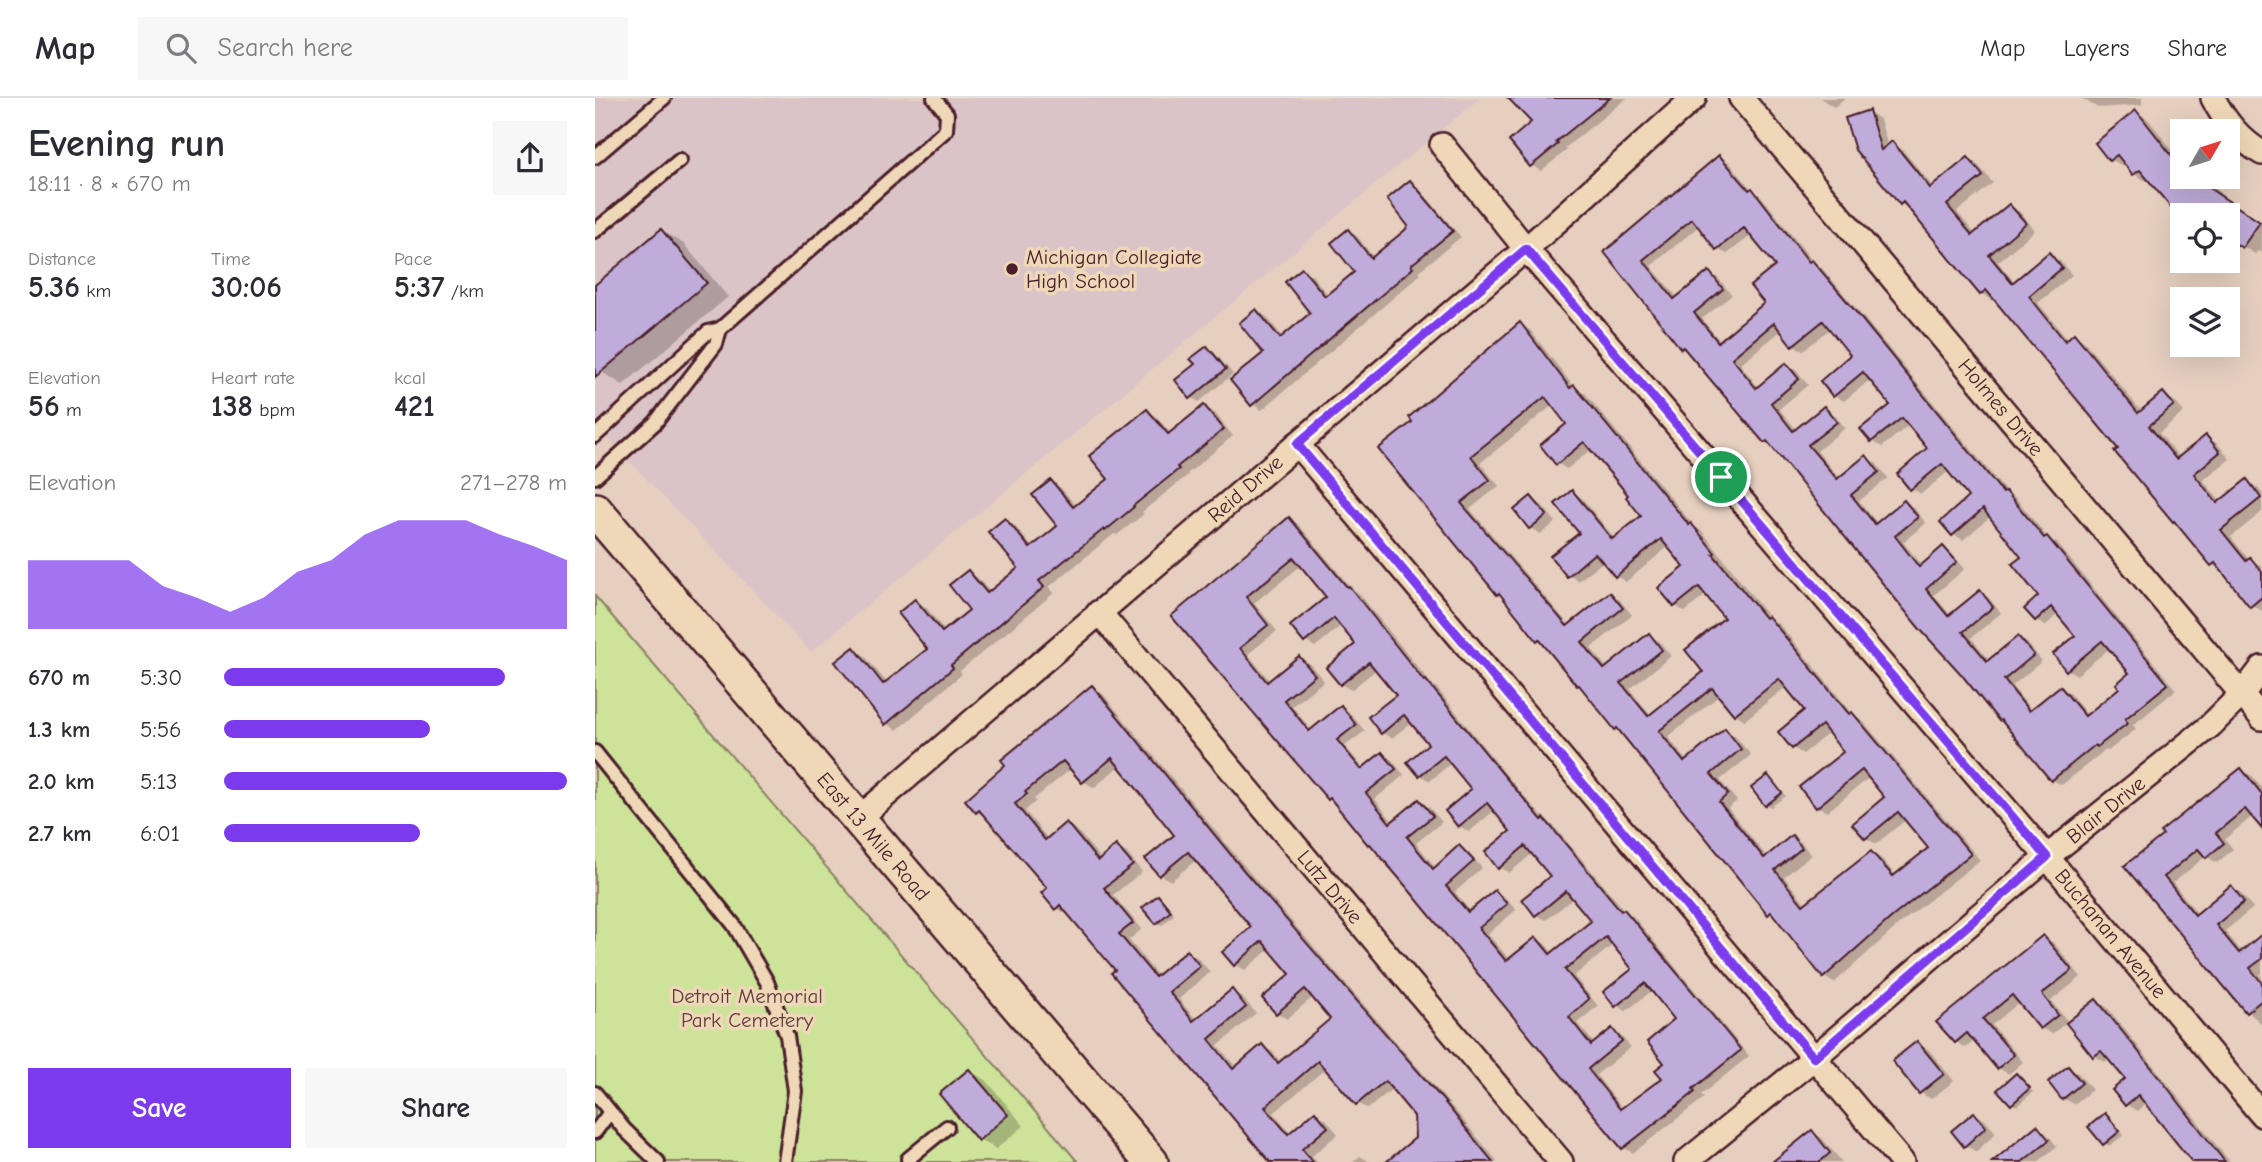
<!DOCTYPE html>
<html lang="en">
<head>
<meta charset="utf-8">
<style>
  :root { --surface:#fff; --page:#f7f7f7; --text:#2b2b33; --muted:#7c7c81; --line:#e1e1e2; --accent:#7c3aed }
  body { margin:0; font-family:"Comic Neue",sans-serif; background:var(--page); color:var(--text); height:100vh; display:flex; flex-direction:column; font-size:26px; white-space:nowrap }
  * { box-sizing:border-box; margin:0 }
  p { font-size:23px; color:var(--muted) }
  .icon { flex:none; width:38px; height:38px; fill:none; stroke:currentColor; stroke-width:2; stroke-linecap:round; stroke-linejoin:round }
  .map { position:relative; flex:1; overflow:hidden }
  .drawer { display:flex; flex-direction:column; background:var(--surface); width:595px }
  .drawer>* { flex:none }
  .needle { width:46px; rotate:51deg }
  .buttons { position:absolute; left:1575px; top:21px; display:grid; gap:14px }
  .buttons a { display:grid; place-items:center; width:70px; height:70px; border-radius:0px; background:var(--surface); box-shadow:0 7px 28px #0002; font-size:35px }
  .pin { position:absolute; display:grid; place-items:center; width:60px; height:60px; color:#fff; margin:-30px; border:4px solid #fff; border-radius:50%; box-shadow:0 2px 7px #0007 }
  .round { display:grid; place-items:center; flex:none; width:74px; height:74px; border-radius:0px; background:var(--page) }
  .head { display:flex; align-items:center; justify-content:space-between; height:119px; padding:0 28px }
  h1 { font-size:38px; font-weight:600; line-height:52px }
  .stats { display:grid; grid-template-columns:repeat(3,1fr); gap:10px; height:119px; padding:7px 28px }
  .stats div { display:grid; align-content:center }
  .stats b { font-size:30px; font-weight:600 }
  .stats small { font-size:19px; font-weight:400 }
  .stats p { font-size:19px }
  .chart { height:196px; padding:14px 28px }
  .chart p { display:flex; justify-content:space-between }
  .chart svg { width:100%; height:126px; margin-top:7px; fill:var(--accent); opacity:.7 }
  .action { display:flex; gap:14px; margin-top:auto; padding:14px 28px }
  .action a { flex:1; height:80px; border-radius:0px; background:var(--accent); color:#fff; font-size:28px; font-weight:600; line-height:80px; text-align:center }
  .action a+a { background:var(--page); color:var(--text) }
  ul { padding:0 28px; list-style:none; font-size:23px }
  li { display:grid; grid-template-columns:112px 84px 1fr; align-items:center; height:52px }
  li i { height:18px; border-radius:9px; background:var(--accent) }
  header { display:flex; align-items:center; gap:42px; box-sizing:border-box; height:98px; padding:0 35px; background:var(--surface); border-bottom:2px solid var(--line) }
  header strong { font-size:33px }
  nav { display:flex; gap:38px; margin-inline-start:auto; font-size:24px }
  .search { width:490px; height:63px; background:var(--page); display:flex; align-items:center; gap:18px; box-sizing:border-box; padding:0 24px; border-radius:0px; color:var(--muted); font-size:26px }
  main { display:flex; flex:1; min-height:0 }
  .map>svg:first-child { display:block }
</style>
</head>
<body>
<header>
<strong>Map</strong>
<div class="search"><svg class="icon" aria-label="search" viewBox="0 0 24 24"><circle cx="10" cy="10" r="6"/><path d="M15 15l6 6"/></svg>Search here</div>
<nav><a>Map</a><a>Layers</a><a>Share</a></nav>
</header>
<main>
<section class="drawer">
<div class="head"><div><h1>Evening run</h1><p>18:11 · 8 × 670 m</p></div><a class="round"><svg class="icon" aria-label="share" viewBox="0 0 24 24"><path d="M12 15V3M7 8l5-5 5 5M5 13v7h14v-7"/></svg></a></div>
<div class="stats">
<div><p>Distance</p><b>5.36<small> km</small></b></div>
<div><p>Time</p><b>30:06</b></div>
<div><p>Pace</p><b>5:37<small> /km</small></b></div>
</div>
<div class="stats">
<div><p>Elevation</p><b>56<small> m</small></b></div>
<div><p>Heart rate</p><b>138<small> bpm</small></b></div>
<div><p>kcal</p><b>421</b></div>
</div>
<div class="chart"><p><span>Elevation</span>271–278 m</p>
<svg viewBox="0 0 160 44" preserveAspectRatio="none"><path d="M0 44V20L10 20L20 20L30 20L40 29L50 33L60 38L70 33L80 24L90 20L100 11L110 6L120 6L130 6L140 11L150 15L160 20V44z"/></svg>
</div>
<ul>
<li><b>670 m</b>5:30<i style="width:82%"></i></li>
<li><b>1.3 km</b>5:56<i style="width:60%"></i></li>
<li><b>2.0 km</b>5:13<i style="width:100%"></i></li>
<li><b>2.7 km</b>6:01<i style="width:57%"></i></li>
</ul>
<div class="action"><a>Save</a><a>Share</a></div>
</section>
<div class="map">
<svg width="1667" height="1064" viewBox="0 0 1667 1064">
  <rect width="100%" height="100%" fill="#e6cfbf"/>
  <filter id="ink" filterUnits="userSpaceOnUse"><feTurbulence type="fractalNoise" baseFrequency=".0143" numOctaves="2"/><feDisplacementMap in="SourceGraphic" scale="14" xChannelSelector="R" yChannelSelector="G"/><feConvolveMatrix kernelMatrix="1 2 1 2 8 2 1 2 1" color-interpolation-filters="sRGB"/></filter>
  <g filter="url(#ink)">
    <polygon fill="#dbc4c7" points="0,0 885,0 216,554 0,327"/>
    <polygon fill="#cce399" stroke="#8b8162" stroke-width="2" points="0,498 483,1064 0,1064"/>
    <g fill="#0003" fill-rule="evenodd">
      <polygon points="915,0 1032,0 970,50 972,52 946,73 936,67 939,24"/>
      <polygon points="1225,0 1250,0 1239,9"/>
      <polygon points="1547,0 1547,7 1503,10 1486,0"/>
      <polygon points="1274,14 1285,21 1293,49 1297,45 1308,52 1339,90 1373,61 1384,68 1398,85 1362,114 1381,137 1415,108 1425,114 1440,132 1403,164 1420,185 1454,157 1465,163 1477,177 1443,205 1474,242 1480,237 1490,244 1547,314 1568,296 1579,303 1589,314 1564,335 1585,360 1611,339 1622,345 1635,361 1608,382 1626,404 1652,383 1663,390 1667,395 1667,414 1636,439 1654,462 1667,468 1667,513 1657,507 1628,473 1617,467 1525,351 1399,200 1397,202 1386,195 1317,112 1306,106 1262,51"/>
      <polygon points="1541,14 1553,21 1582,58 1587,56 1587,79 1611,79 1630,101 1667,126 1667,154 1663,153 1660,156 1638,142 1633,151 1633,117 1587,117 1587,122 1554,81 1551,83 1539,76 1531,66 1528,68 1515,61"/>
      <path d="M1124 59 1134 64 1158 93 1166 98 1219 165 1226 169 1265 215 1412 395 1421 400 1453 440 1462 445 1581 592 1538 627 1541 631 1513 653 1510 652 1467 687 1457 682 1410 625 1405 622 1179 349 1170 344 1096 255 1087 250 1012 155ZM1104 128 1122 151 1132 156 1157 137 1182 168 1172 206 1126 244 1107 221 1137 197 1123 180 1114 175 1083 200 1056 168ZM1236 230 1258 257 1240 298 1249 303 1276 281 1297 307 1268 331 1277 343 1287 349 1315 326 1334 351 1304 376 1317 391 1326 396 1354 373 1376 399 1358 436 1368 442 1396 418 1429 459 1446 498 1441 522 1450 528 1464 515 1483 538 1472 571 1482 577 1515 550 1536 575 1527 591 1493 618 1475 595 1465 590 1437 613 1417 588 1447 563 1432 545 1423 540 1395 562 1376 540 1406 515 1394 500 1385 495 1356 518 1339 497 1370 471 1357 456 1348 450 1328 468 1308 444 1331 425 1319 410 1309 404 1283 426 1264 403 1293 380 1281 365 1271 359 1245 381 1222 353 1250 330 1239 316 1229 310 1202 332 1184 311 1213 287 1201 272 1191 267 1164 290 1145 266 1187 232 1199 247 1208 253Z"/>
      <polygon points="815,85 824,90 866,139 824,173 826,176 667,312 657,306 671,255 661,213 671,218 688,239 718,215 707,172 717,177 733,197 762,174 753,134 763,139 779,160 816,128"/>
      <polygon points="67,133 89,146 133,199 28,287 6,274 0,267 0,189"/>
      <path d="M925 226 935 232 979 289 990 295 1099 428 1107 433 1175 521 1184 526 1258 616 1267 622 1385 762 1307 824 1239 885 1229 879 1183 821 1174 815 1026 633 1021 630 988 590 983 587 910 500 903 496 820 324ZM958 307 974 326 962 365 972 371 997 351 1035 398 1048 418 1020 441 987 400 977 394 987 435 973 477 983 483 1009 463 1021 478 1031 484 1074 448 1091 469 1080 508 1090 514 1112 496 1132 520 1110 574 1056 618 1035 591 1076 558 1064 543 1054 537 1013 571 996 550 1037 517 1025 502 1015 496 975 528 875 411 904 388 885 365ZM1192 588 1211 612 1198 650 1208 656 1235 634 1250 654 1222 708 1232 714 1275 679 1291 700 1260 726 1271 740 1281 746 1312 721 1335 750 1301 778 1287 761 1276 755 1212 807 1189 779 1216 757 1207 745 1197 739 1172 759 1133 710 1142 703 1125 682 1156 657 1140 638 1130 633 1092 663 1073 639 1125 597 1140 616 1150 622Z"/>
      <polygon points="612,250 620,255 638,276 604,304 596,299 602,267"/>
      <polygon points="610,309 620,315 638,338 592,376 593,377 547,414 549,416 522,437 519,436 454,489 459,495 365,573 367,576 302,632 292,626 259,551 269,557 292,585 334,551 321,503 331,509 350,533 376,512 373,474 383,480 395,494 425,470 410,422 420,428 438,450 465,428 456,384 466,390 481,408 515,381 552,313 562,319 576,336"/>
      <polygon points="936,400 947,407 961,424 946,436 935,430 921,413"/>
      <path d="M694 421 704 427 758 492 764 495 836 586 841 589 916 683 951 723 959 728 1031 814 1039 819 1154 958 1106 997 1109 1000 1038 1055 1028 1049 780 749 774 746 740 704 734 701 579 518ZM707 467 733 499 710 543 720 549 747 527 763 547 734 570 746 586 756 592 782 571 803 598 787 635 797 640 817 624 835 646 825 677 835 683 856 665 878 691 852 713 864 728 874 734 900 712 918 734 904 769 914 775 938 755 957 779 941 817 951 822 979 800 998 823 958 856 951 846 941 841 915 862 893 836 921 812 910 799 900 794 876 814 860 794 887 770 874 755 864 749 841 770 821 745 847 724 834 709 824 703 798 724 780 701 809 677 797 662 787 656 769 671 750 648 770 633 755 615 746 609 717 633 697 608 729 583 714 565 705 560 675 583 653 556 682 533 659 505ZM1019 846 1040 871 1021 907 1031 913 1058 892 1081 921 1070 980 1028 1011 1001 977 1036 949 1026 938 1017 932 1000 946 982 925 1003 908 979 878Z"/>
      <path d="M497 590 508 596 661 782 858 1010 903 1064H812L822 1041 821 1017 798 990 773 1011 762 1005 731 970 679 1015 696 1035 720 1015 731 1021 743 1036 717 1058 722 1064H678L474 815 472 816 461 810 454 791 392 720 382 714ZM525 667 582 737 565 777 576 783 601 762 659 829 640 866 650 872 676 850 698 876 682 915 692 921 718 899 737 921 686 965 678 954 667 948 642 970 623 948 661 915 647 899 637 893 602 923 584 901 615 874 603 860 592 854 563 878 534 842 547 831 518 797 547 774 532 755 522 749 507 762 482 732 472 726 453 741 430 713 441 703 439 701 477 670 488 683 499 690Z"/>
      <polygon points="1646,672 1657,678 1667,690 1667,729 1658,718 1630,741 1638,751 1622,765 1611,758 1578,785 1603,816 1636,789 1646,795 1658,810 1630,833 1647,854 1667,838 1667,875 1665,877 1667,880 1667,926 1653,914 1532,768"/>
      <polygon points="1173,679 1191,698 1176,709 1172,707"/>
      <polygon points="563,799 580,816 567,827 562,825"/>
      <polygon points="1448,839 1459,845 1486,879 1456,903 1474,925 1501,903 1512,909 1635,1064 1597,1064 1551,1005 1542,1013 1531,1006 1532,981 1515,960 1510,964 1500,958 1472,924 1457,936 1446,930 1425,904 1397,927 1428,964 1414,976 1403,970 1380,942 1371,950 1361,944"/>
      <polygon points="1322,945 1333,951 1359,983 1336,1001 1326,995 1300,963"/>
      <polygon points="1473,970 1484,976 1497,992 1479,1006 1468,1000"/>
      <polygon points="375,973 391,982 429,1028 401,1051 384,1041"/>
      <polygon points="1421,977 1438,994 1422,1008 1417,1005"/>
      <polygon points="1380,1016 1390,1022 1401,1035 1381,1054 1370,1047"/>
      <polygon points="1510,1017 1529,1037 1514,1048 1510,1045"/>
      <polygon points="1442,1029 1451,1035 1462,1048 1443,1064 1399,1064"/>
      <polygon points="1217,1034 1227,1040 1247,1064 1180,1064"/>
      <polygon points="765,1058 775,1064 758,1064"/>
    </g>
    <g fill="#c0acdb" stroke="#4a1f2b" stroke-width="2" fill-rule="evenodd">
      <polygon points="913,0 1015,0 961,44 963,46 935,69 914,43 936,24"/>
      <polygon points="1274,12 1286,52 1297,43 1335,90 1373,59 1388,78 1352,107 1377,137 1414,106 1431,125 1394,157 1417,185 1454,154 1467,170 1434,198 1470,243 1479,235 1543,315 1568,294 1579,307 1554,328 1581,361 1611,337 1625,354 1599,376 1622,405 1652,381 1666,400 1626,432 1651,463 1655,459 1667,474 1667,499 1655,509 1620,465 1616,468 1579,423 1578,424 1519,353 1523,351 1391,192 1385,197 1308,104 1305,107 1260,52 1250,20"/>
      <polygon points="1541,12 1578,59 1587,51 1587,79 1606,79 1617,92 1665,124 1647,150 1633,141 1633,117 1582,117 1545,72 1538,77 1522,57 1514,63 1500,45"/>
      <path d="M1124 57 1154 92 1157 90 1214 164 1217 162 1256 208 1408 395 1411 393 1449 440 1452 438 1573 586 1530 621 1533 625 1502 649 1500 647 1456 683 1406 622 1404 623 1366 576 1324 530 1172 343 1169 345 1088 249 1086 251 1009 154ZM1097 121 1121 152 1149 130 1180 168 1155 188 1169 205 1123 244 1099 215 1128 191 1114 173 1079 201 1048 162ZM1228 223 1255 257 1225 283 1238 299 1268 274 1295 307 1265 331 1276 344 1307 320 1332 350 1302 376 1315 392 1347 366 1373 399 1345 424 1357 438 1388 411 1426 459 1417 466 1443 498 1429 511 1440 523 1456 509 1480 538 1458 556 1471 573 1507 543 1534 575 1521 586 1524 590 1490 618 1465 588 1434 613 1409 582 1439 557 1423 538 1392 563 1368 534 1398 509 1385 492 1353 518 1331 491 1362 464 1348 448 1324 469 1300 438 1323 419 1309 402 1280 426 1256 397 1284 374 1271 357 1242 381 1213 347 1242 324 1229 308 1198 333 1176 305 1204 281 1191 265 1161 290 1137 260 1179 225 1197 248Z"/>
      <polygon points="815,82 858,133 816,167 818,170 656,308 635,282 668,255 644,225 661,211 685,240 715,215 690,184 707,170 730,198 759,174 736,145 753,131 776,160 810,132 813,128 792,101"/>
      <polygon points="66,131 112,185 0,279 0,187"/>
      <path d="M925 224 975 290 979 287 1094 427 1096 425 1120 455 1118 456 1170 520 1173 518 1254 616 1257 614 1376 756 1297 819 1228 880 1176 814 1173 817 1022 630 1020 632 984 587 982 588 944 541 942 543 904 495 902 497 783 351 817 324 814 319ZM950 299 971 326 945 347 961 367 989 344 1033 397 1031 399 1046 418 1017 441 977 392 960 406 984 435 955 458 972 479 1000 455 1020 479 1066 441 1089 469 1063 490 1079 509 1104 489 1129 520 1090 552 1108 574 1053 618 1026 585 1067 552 1054 535 1009 571 987 544 1028 510 1015 494 972 528 866 405 895 382 876 358ZM1184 581 1209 612 1183 634 1197 651 1227 627 1248 654 1204 689 1221 710 1267 672 1289 699 1257 726 1270 741 1303 714 1333 750 1298 778 1276 753 1208 807 1180 772 1207 750 1197 737 1169 760 1124 704 1133 696 1116 676 1146 651 1130 630 1089 664 1064 633 1117 590 1139 617Z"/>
      <polygon points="612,248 631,271 595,301 580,282 600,266 595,261"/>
      <polygon points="609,307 629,331 582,369 584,371 538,408 539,409 510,433 509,431 444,483 449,489 356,567 358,570 290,627 240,564 259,549 288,586 332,551 303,515 320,501 347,534 374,512 354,487 373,472 392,495 423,470 393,434 410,420 435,450 462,428 437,397 456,382 478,409 513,381 494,358 552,311 573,336"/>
      <polygon points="936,398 952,417 934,431 919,412"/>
      <path d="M694 419 752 489 754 488 829 583 831 582 907 675 947 722 949 720 1026 813 1029 811 1146 952 1098 991 1100 994 1027 1051 814 792 775 746 773 747 735 700 733 702 576 518ZM699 460 731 499 695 528 709 545 739 520 760 546 731 570 745 587 774 564 801 597 773 619 786 636 809 617 833 646 812 664 824 678 849 658 876 691 850 713 863 729 892 705 915 733 890 754 903 771 930 748 955 778 927 801 940 818 971 793 996 823 955 856 941 839 911 863 884 830 912 806 900 792 873 814 851 788 879 763 864 747 838 771 812 739 838 718 824 701 795 725 771 695 801 671 787 654 766 671 742 642 761 627 746 607 714 633 689 602 720 577 704 558 672 584 645 550 673 527 651 499ZM1011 839 1037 871 1008 894 1020 909 1050 885 1079 921 1052 944 1069 965 1060 972 1067 980 1025 1011 993 971 1027 943 1017 930 996 947 974 919 994 901 970 872Z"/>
      <path d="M497 587 650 774 848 1002 898 1064H791L820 1040 819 1018 790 983 761 1007 723 963 670 1009 693 1036 720 1013 733 1029 707 1051 718 1064H675L516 875 520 872 465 807 460 812 446 795 452 790 384 712 381 715 370 702 410 667 406 662ZM517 660 579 737 550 761 564 778 593 754 656 829 627 854 639 868 667 843 695 876 667 900 681 916 710 891 735 921 683 965 667 946 638 971 614 941 651 909 637 891 598 923 574 894 605 868 592 852 560 879 524 836 538 825 509 790 538 767 521 747 503 763 471 724 450 742 420 706 432 696 430 694 468 663 487 685Z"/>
      <polygon points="1646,670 1667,696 1667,731 1650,711 1621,735 1629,745 1611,760 1603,751 1569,779 1600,817 1636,787 1649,804 1621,827 1644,855 1667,836 1667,861 1655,870 1667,885 1667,902 1651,915 1529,768 1568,737 1565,734"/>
      <polygon points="1173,677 1187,695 1170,708 1156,690"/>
      <polygon points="563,797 576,813 561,826 547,810"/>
      <polygon points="1448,837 1477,872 1447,896 1463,917 1445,931 1417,897 1388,921 1419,957 1402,971 1372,935 1360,945 1341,924"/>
      <polygon points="1501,901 1565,980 1630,1064 1597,1064 1543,997 1530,1008 1517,992 1530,981 1506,953 1498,959 1471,925"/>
      <polygon points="1322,943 1349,976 1324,996 1297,963"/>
      <polygon points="1473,968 1487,985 1467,1002 1453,984"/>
      <polygon points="374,971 413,1017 383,1043 344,996"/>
      <polygon points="1421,975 1435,990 1416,1007 1402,992"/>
      <polygon points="1379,1014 1391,1029 1369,1049 1356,1033"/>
      <polygon points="1510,1015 1525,1033 1508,1047 1493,1029"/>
      <polygon points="1442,1027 1454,1042 1427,1064 1397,1064"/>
      <polygon points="1217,1032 1235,1055 1225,1064 1177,1064"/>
    </g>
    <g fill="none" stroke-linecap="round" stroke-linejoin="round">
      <g stroke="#4a1f2b" stroke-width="18">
        <g id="service">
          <polyline points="0,59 69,0"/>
          <polyline points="0,133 85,62"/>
          <polyline points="0,338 113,234 125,231 351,32 352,16 339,0"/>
          <polyline points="0,379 60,325 121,246 125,231"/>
          <polyline points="0,654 139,827 172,884 192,938 200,993 190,1064"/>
          <polyline points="0,995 29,1031 63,1064"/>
          <polyline points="0,1034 15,1014"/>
          <polyline points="315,1064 313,1061 352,1029"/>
        </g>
      </g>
      <g stroke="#4a1f2b" stroke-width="28">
        <g id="minor">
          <path id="s1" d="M1146 0 1667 620"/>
          <path d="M1618 0C1629 22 1645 42 1667 55"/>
          <path id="s2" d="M847 47 931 151 1452 759 1667 1017"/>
          <polyline points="702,346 1307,1064"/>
          <path id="s3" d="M504 514 966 1064"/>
          <path id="s4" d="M263 721 931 151 1099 0"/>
          <path id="s5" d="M1091 1064 1219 960 1452 759 1615 628 1647 596 1667 570"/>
        </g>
      </g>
      <g stroke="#4a1f2b" stroke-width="38">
        <g id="secondary">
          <path id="s6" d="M0 412 556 1064"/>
        </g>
      </g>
      <use href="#service" stroke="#efd8b8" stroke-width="12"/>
      <use href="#minor" stroke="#efd8b8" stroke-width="23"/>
      <use href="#secondary" stroke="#efd8b8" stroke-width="33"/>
    </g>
  </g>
  <g fill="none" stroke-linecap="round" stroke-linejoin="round" filter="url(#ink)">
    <g stroke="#fff" stroke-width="14">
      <polygon id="route" points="931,151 1452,759 1219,960 702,346"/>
    </g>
    <use href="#route" stroke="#7c3aed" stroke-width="9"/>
  </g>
  <circle fill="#4a1f2b" stroke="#efd8b8" stroke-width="2.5" cx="417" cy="171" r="7"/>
  <g text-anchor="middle" stroke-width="7" stroke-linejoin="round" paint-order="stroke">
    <g font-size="21" fill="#4a1f2b" stroke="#efd8b8" text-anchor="start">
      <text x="431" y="166">Michigan Collegiate<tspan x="431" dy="24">High School</tspan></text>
    </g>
    <g font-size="21" fill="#4a1f2b" stroke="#efd8b8">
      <text dy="7" stroke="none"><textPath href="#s1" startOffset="404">Holmes Drive</textPath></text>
      <text dy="7" stroke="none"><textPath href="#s4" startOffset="509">Reid Drive</textPath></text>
      <text dy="7" stroke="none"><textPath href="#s5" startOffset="548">Blair Drive</textPath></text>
      <text dy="7" stroke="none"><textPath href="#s6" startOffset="429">East 13 Mile Road</textPath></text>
      <text dy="7" stroke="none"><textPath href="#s3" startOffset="359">Lutz Drive</textPath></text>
      <text dy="7" stroke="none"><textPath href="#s2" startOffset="1034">Buchanan Avenue</textPath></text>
    </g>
    <g font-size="21" fill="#5e3c3c" stroke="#efd8b8">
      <text x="152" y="905">Detroit Memorial<tspan x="152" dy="24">Park Cemetery</tspan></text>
    </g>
  </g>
</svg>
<div class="buttons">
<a><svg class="needle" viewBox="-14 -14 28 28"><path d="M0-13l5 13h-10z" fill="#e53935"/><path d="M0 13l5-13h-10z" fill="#7c7c81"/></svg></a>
<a><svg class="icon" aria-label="locate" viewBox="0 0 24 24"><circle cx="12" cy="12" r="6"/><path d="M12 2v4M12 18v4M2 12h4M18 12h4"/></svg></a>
<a><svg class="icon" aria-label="layers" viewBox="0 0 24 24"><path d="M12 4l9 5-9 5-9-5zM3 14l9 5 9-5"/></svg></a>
</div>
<div class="pin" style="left:1126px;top:379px;background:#1e9e55"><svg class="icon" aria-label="arrive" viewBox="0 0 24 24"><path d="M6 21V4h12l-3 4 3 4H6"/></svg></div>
</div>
</main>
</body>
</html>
